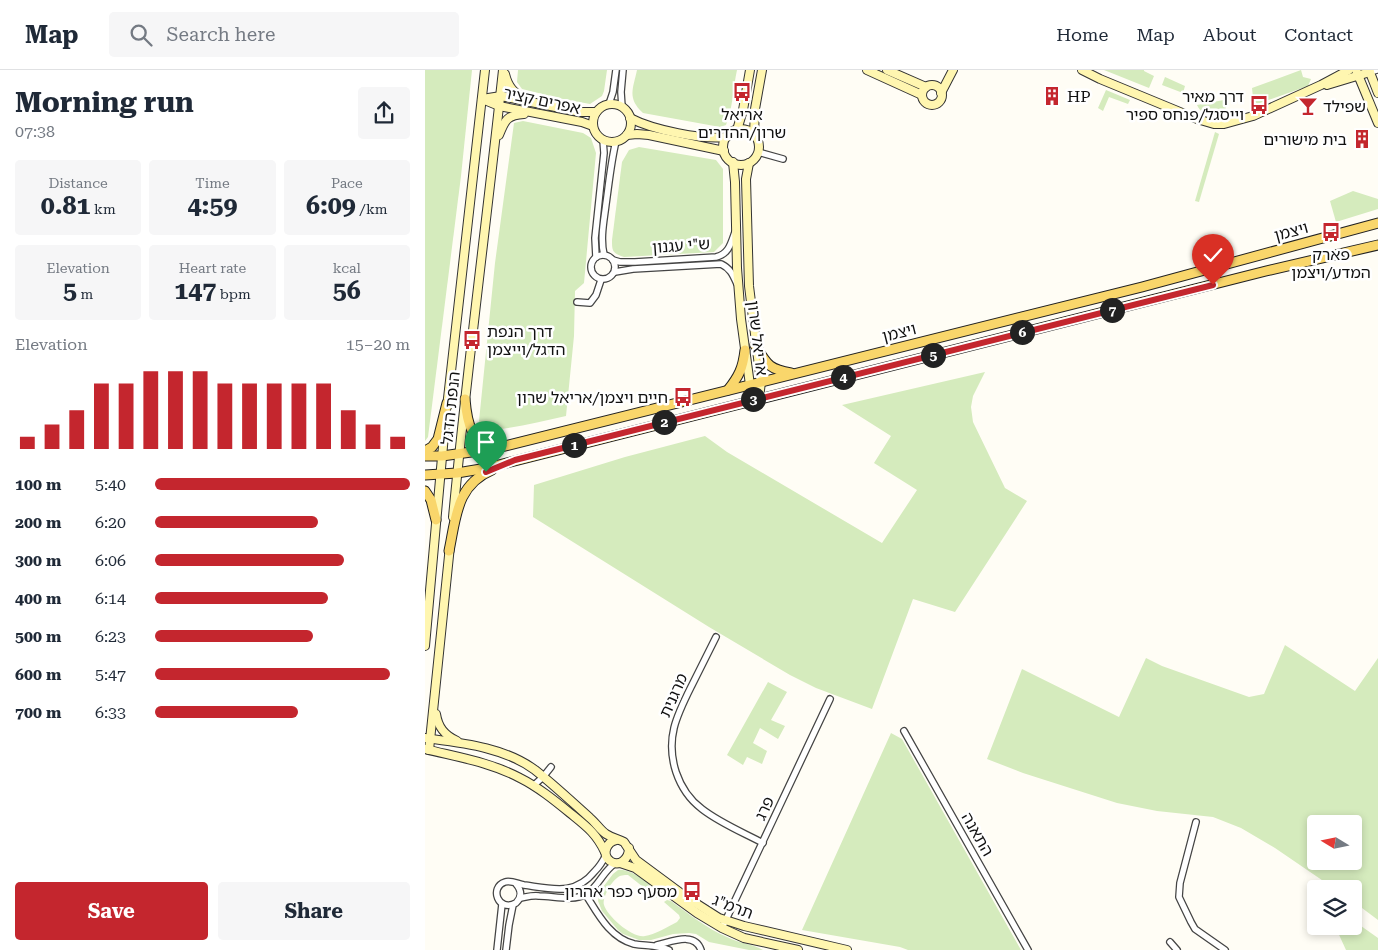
<!DOCTYPE html>
<html lang="en">
<head>
<meta charset="utf-8">
<style>
  :root { --surface:#fff; --page:#f6f6f7; --text:#1f2937; --muted:#747a83; --line:#e0e1e3; --accent:#c4262e }
  body { margin:0; font-family:"Roboto Serif","Noto Sans Hebrew",serif; background:var(--page); color:var(--text); height:100vh; display:flex; flex-direction:column; font-size:19px; white-space:nowrap }
  * { box-sizing:border-box; margin:0 }
  p { font-size:16px; color:var(--muted) }
  .icon { flex:none; width:28px; height:28px; fill:none; stroke:currentColor; stroke-width:2; stroke-linecap:round; stroke-linejoin:round }
  .map { position:relative; flex:1; overflow:hidden }
  .side { display:flex; flex-direction:column; background:var(--surface); width:425px }
  .side>* { flex:none }
  .needle { width:32px; rotate:280deg }
  .buttons { position:absolute; left:882px; top:745px; display:grid; gap:10px }
  .buttons a { display:grid; place-items:center; width:55px; height:55px; border-radius:5px; background:var(--surface); box-shadow:0 2px 8px #0003; font-size:25px }
  .pin { position:absolute; display:grid; place-items:center; width:42px; height:42px; color:#fff; margin:-51px -21px; border-radius:50% 50% 50% 0; rotate:-45deg; box-shadow:0 0 5px #0007 }
  .pin .icon { rotate:45deg }
  .km { position:absolute; width:25px; height:25px; margin:-12px; border-radius:50%; background:#222; color:#fff; font-size:14px; line-height:25px; text-align:center }
  .round { display:grid; place-items:center; flex:none; width:52px; height:52px; border-radius:5px; background:var(--page) }
  .headline { display:flex; align-items:center; justify-content:space-between; height:85px; padding:0 15px }
  h1 { font-size:28px; font-weight:700; line-height:38px }
  .figures { display:grid; grid-template-columns:repeat(3,1fr); gap:8px; height:85px; padding:5px 15px }
  .figures div { display:grid; align-content:center; border-radius:5px; background:var(--page); text-align:center }
  .figures b { font-size:25px; font-weight:700 }
  .figures small { font-size:14px; font-weight:400 }
  .figures p { font-size:14px }
  .chart { height:140px; padding:10px 15px }
  .chart p { display:flex; justify-content:space-between }
  .chart svg { width:100%; height:90px; margin-top:5px; stroke:var(--accent); stroke-width:6 }
  .button { display:flex; gap:10px; margin-top:auto; padding:10px 15px }
  .button a { flex:1; height:58px; border-radius:5px; background:var(--accent); color:#fff; font-size:20px; font-weight:700; line-height:58px; text-align:center }
  .button a+a { background:var(--page); color:var(--text) }
  ul { padding:0 15px; list-style:none; font-size:16px }
  li { display:grid; grid-template-columns:80px 60px 1fr; align-items:center; height:38px }
  li i { height:12px; border-radius:6px; background:var(--accent) }
  header { display:flex; align-items:center; gap:30px; box-sizing:border-box; height:70px; padding:0 25px; background:var(--surface); border-bottom:1px solid var(--line) }
  header strong { font-size:24px }
  nav { display:flex; gap:28px; margin-inline-start:auto; font-size:18px }
  .search { width:350px; height:45px; background:var(--page); display:flex; align-items:center; gap:12px; box-sizing:border-box; padding:0 18px; border-radius:5px; color:var(--muted); font-size:19px }
  main { display:flex; flex:1; min-height:0 }
  .map>svg:first-child { display:block }
</style>
</head>
<body>
<header>
<strong>Map</strong>
<div class="search"><svg class="icon" aria-label="search" viewBox="0 0 24 24"><circle cx="10" cy="10" r="6"/><path d="M15 15l6 6"/></svg>Search here</div>
<nav><a>Home</a><a>Map</a><a>About</a><a>Contact</a></nav>
</header>
<main>
<section class="side">
<div class="headline"><div><h1>Morning run</h1><p>07:38</p></div><a class="round"><svg class="icon" aria-label="share" viewBox="0 0 24 24"><path d="M12 15V3M7 8l5-5 5 5M5 13v7h14v-7"/></svg></a></div>
<div class="figures">
<div><p>Distance</p><b>0.81<small> km</small></b></div>
<div><p>Time</p><b>4:59</b></div>
<div><p>Pace</p><b>6:09<small> /km</small></b></div>
</div>
<div class="figures">
<div><p>Elevation</p><b>5<small> m</small></b></div>
<div><p>Heart rate</p><b>147<small> bpm</small></b></div>
<div><p>kcal</p><b>56</b></div>
</div>
<div class="chart"><p><span>Elevation</span>15–20 m</p>
<svg viewBox="0 0 160 44" preserveAspectRatio="none"><path d="M5 44V38M15 44V32M25 44V25M35 44V12M45 44V12M55 44V6M65 44V6M75 44V6M85 44V12M95 44V12M105 44V12M115 44V12M125 44V12M135 44V25M145 44V32M155 44V38"/></svg>
</div>
<ul>
<li><b>100 m</b>5:40<i style="width:100%"></i></li>
<li><b>200 m</b>6:20<i style="width:64%"></i></li>
<li><b>300 m</b>6:06<i style="width:74%"></i></li>
<li><b>400 m</b>6:14<i style="width:68%"></i></li>
<li><b>500 m</b>6:23<i style="width:62%"></i></li>
<li><b>600 m</b>5:47<i style="width:92%"></i></li>
<li><b>700 m</b>6:33<i style="width:56%"></i></li>
</ul>
<div class="button"><a>Save</a><a>Share</a></div>
</section>
<div class="map">
<svg width="953" height="880" viewBox="0 0 953 880">
  <rect width="100%" height="100%" fill="#fffdf5"/>
  <g fill="#d5ebbd" fill-rule="evenodd">
    <polygon points="0,0 47,0 36,106 3,367 0,371"/>
    <polygon points="93,0 182,0 179,21 177,26 165,34 138,29 97,19 92,12"/>
    <path d="M212 0H312C308 18 308 38 301 55L295 57 218 43C202 28 208 19 212 0Z"/>
    <polygon points="679,0 719,0 719,1 729,6 724,18"/>
    <polygon points="876,0 878,7 886,9 883,16 832,34 828,28 827,18"/>
    <polygon points="740,7 760,16 758,23 737,15"/>
    <polygon points="681,20 705,30 703,34 684,27 678,41 673,38"/>
    <path d="M804 29 799 43C789 47 777 46 772 35Z"/>
    <path d="M98 51 158 63 166 68 171 83 159 213 150 221 149 266 141 346C113 352 85 360 57 360L54 351 70 193 89 53Z"/>
    <polygon points="790,62 794,64 774,132 770,131"/>
    <path d="M214 77 291 90 298 99V173L289 182 199 187C187 183 187 181 187 170L197 92 204 80Z"/>
    <polygon points="928,121 953,129 953,139 911,152 905,131"/>
    <polygon points="560,302 548,326 546,337 548,352 580,418 602,431 530,542 488,529 447,639 391,618 365,605 284,557 108,447 109,415 200,387 280,366 302,382 457,473 492,420 449,393 466,366 417,335"/>
    <path d="M860 575 930 621 953 588V850L929 832V819H910L850 778 816 758 788 747 732 741 692 733 598 703 562 689 597 599 694 647 721 588 737 596 824 627 839 624ZM891 754H929V791H891Z"/>
    <polygon points="343,612 362,622 346,650 360,656 353,669 335,658 328,673 342,681 337,694 322,687 318,695 302,685"/>
    <polygon points="466,663 477,669 596,880 483,880 475,877 377,860"/>
    <path d="M193 800C205 798 227 814 234 824V826L232 828 203 805C199 805 195 805 192 808 186 812 177 828 179 835 182 846 208 869 220 866 229 865 244 856 252 852L255 848 254 845 239 832 242 830 246 831C264 844 281 858 302 867 313 873 328 874 338 880H324L284 872 271 864 264 863 248 864 226 870H214L198 864 193 860 177 841 173 831 175 821 188 804Z"/>
    <polygon points="929,851 953,868 953,880 921,880 910,856 929,856"/>
  </g>
  <g fill="none" stroke-linecap="round" stroke-linejoin="round">
    <g stroke="#444" stroke-width="8">
      <g id="street">
        <polyline points="945,2 952,0"/>
        <polyline points="184,34 188,22 191,0"/>
        <polyline points="197,37 196,22 198,0"/>
        <polyline points="333,82 358,89"/>
        <circle cx="178" cy="197" r="12"/>
        <path d="M179 185C175 168 179 151 181 134 184 113 186 92 191 71"/>
        <polyline points="171,187 170,168 179,83 178,70"/>
        <path d="M188 190 195 192H210L291 187C304 184 306 173 310 162"/>
        <path d="M190 202 208 199 296 194C305 198 308 205 312 214"/>
        <polyline points="152,232 165,233 171,225 176,210"/>
        <path d="M291 567C283 583 275 599 267 615 252 645 240 668 251 702 256 717 265 730 277 739 295 753 317 762 338 773"/>
        <polyline points="479,661 603,880"/>
        <polyline points="108,716 118,707 126,697"/>
        <polyline points="771,752 755,813 754,827 766,852 770,859 800,880"/>
        <path d="M91 814C97 821 97 827 91 833 73 843 64 817 80 812 86 810 93 814 99 815 128 819 150 826 170 801 175 796 178 791 181 785"/>
        <path d="M161 825C173 844 185 868 209 874 221 876 232 875 244 880"/>
        <path d="M95 828C101 827 108 825 114 826 129 826 148 832 161 824 174 817 178 800 191 793"/>
        <polyline points="297,858 405,629"/>
        <polyline points="745,872 752,880"/>
        <path d="M232 875C246 872 270 861 276 880"/>
        <polyline points="72,880 77,834"/>
        <polyline points="81,880 84,855 88,835"/>
      </g>
    </g>
    <g stroke="#333" stroke-width="10">
      <g id="secondary">
        <polyline points="442,0 497,25"/>
        <polyline points="462,0 501,17"/>
        <polyline points="657,0 675,9 772,49 789,54 799,54 828,46 896,15 924,0"/>
        <polyline points="931,0 953,53"/>
        <polyline points="944,0 953,23"/>
        <path d="M80 4C83 17 89 23 100 29"/>
        <circle cx="507" cy="25" r="10"/>
        <polyline points="902,15 945,2"/>
        <polyline points="516,23 528,0"/>
        <polyline points="57,29 76,26 155,42 171,42"/>
        <polyline points="57,29 74,36 157,52 168,56"/>
        <circle cx="187" cy="53" r="19"/>
        <path d="M205 48C228 60 277 70 302 67"/>
        <circle cx="316" cy="77" r="18"/>
        <polyline points="312,60 318,40 325,0"/>
        <polyline points="329,64 330,39 337,0"/>
        <path d="M74 65C80 50 82 45 99 44"/>
        <polyline points="202,65 212,64 224,65 299,81"/>
        <polyline points="308,92 310,112 312,198 316,249 325,315 334,328"/>
        <polyline points="324,93 321,109 324,216 336,312 334,328"/>
        <polyline points="22,337 60,0"/>
        <path d="M28 447C42 298 62 149 78 0"/>
        <polyline points="0,576 20,354"/>
        <path d="M11 644C13 657 19 665 32 671"/>
        <path d="M0 668C37 673 79 677 110 700 129 715 147 732 165 748 171 753 175 760 181 764 187 768 193 769 199 772L211 790 261 827 294 848 319 856 422 880"/>
        <path d="M0 679C32 687 65 692 95 708 113 717 129 730 145 743 161 756 171 763 180 782"/>
        <polyline points="4,680 25,476"/>
        <path d="M191 770C182 772 176 784 185 791 195 798 204 788 204 778"/>
        <polyline points="195,793 210,798 272,843 297,858 319,868 373,880"/>
      </g>
    </g>
    <g stroke="#222" stroke-width="11">
      <g id="primary">
        <path d="M330 275C342 294 343 299 366 303"/>
        <path d="M303 320C314 306 318 298 320 280"/>
        <path d="M40 329C42 353 45 374 75 375"/>
        <polyline points="0,381 7,377 13,369 22,333"/>
        <polyline points="0,386 17,386 68,379 717,217 953,153"/>
        <polyline points="0,405 32,403 62,398 841,201 953,175"/>
        <polyline points="0,421 6,430 11,450"/>
        <path d="M24 481C31 448 31 415 67 400"/>
      </g>
    </g>
    <use href="#street" stroke="#fff" stroke-width="5.5"/>
    <use href="#secondary" stroke="#fff6b0" stroke-width="8"/>
    <use href="#primary" stroke="#f9d66b" stroke-width="9"/>
  </g>
  <g fill="none" stroke-linecap="round" stroke-linejoin="round">
    <g stroke="#fff" stroke-width="10">
      <polyline id="route" points="61,402 90,390 788,215"/>
    </g>
    <use href="#route" stroke="#c4262e" stroke-width="6"/>
  </g>
  <defs>
    <g id="bus-bare" transform="scale(1.5)"><path d="M-5-6H5V4H4V6H2V4H-2V6H-4V4H-5ZM-3.5-4V0h7V-4ZM-3.5 1.2v1.5H-2V1.2ZM2 1.2v1.5H3.5V1.2Z" fill="#c4262e" stroke="#fff" stroke-width="2.5" paint-order="stroke"/></g>
    <g id="building-bare" transform="scale(1.5)"><path d="M-4-6H4V6H1V3H-1V6H-4ZM-2.5-4.3h1.7v1.8h-1.7ZM.8-4.3h1.7v1.8H.8ZM-2.5-1h1.7V.8h-1.7ZM.8-1h1.7V.8H.8Z" fill="#c4262e" stroke="#fff" stroke-width="2.5" paint-order="stroke"/></g>
    <g id="bar-bare" transform="scale(1.5)"><path d="M-6-5H6L.8 .8V4.5H3.5V6h-7V4.5H-.8V.8Z" fill="#c4262e" stroke="#fff" stroke-width="2.5" paint-order="stroke"/></g>
  </defs>
  <g fill-rule="evenodd">
    <use href="#bus-bare" x="317" y="22"/>
    <use href="#building-bare" x="627" y="26"/>
    <use href="#bus-bare" x="834" y="35"/>
    <use href="#bar-bare" x="883" y="36"/>
    <use href="#building-bare" x="937" y="69"/>
    <use href="#bus-bare" x="906" y="162"/>
    <use href="#bus-bare" x="47" y="270"/>
    <use href="#bus-bare" x="258" y="327"/>
    <use href="#bus-bare" x="267" y="821"/>
  </g>
  <g text-anchor="middle" stroke-width="5" stroke-linejoin="round" paint-order="stroke">
    <g font-size="16" fill="#111" stroke="#fff" text-anchor="end">
      <text x="642" y="32" text-anchor="start">HP</text>
      <text x="819" y="32">דרך מאיר<tspan x="819" dy="18">וייסגל/פנחס ספיר</tspan></text>
      <text x="898" y="42" text-anchor="start">שפילד</text>
      <text x="317" y="50" text-anchor="middle">אריאל<tspan x="317" dy="18">שרון/ההדרים</tspan></text>
      <text x="922" y="75">בית מישורים</text>
      <text x="906" y="190" text-anchor="middle">פארק<tspan x="906" dy="18">המדע/ויצמן</tspan></text>
      <text x="62" y="267" text-anchor="start">דרך הנפת<tspan x="62" dy="18">הדגל/וייצמן</tspan></text>
      <text x="243" y="333">חיים ויצמן/אריאל שרון</text>
      <text x="252" y="827">מסעף כפר אהרון</text>
    </g>
    <g font-size="16" fill="#111" stroke="#fff">
      <text transform="translate(117 30) rotate(12)" y="6">אפרים קציר</text>
      <text transform="translate(866 161) rotate(-15)" y="6">ויצמן</text>
      <text transform="translate(256 175) rotate(-4)" y="6">ש"י עגנון</text>
      <text transform="translate(474 262) rotate(-14)" y="6">ויצמן</text>
      <text transform="translate(333 268) rotate(83)" y="6">אריאל שרון</text>
      <text transform="translate(25 338) rotate(-84)" y="6">הנפת הדגל</text>
      <text transform="translate(248 625) rotate(-66)" y="6">מרגנית</text>
      <text transform="translate(339 738) rotate(-65)" y="6">פרג</text>
      <text transform="translate(553 764) rotate(60)" y="6">התאנה</text>
      <text transform="translate(308 836) rotate(21)" y="6">תרמ"ג</text>
    </g>
  </g>
</svg>
<div class="buttons">
<a><svg class="needle" viewBox="-14 -14 28 28"><path d="M0-13l5 13h-10z" fill="#e53935"/><path d="M0 13l5-13h-10z" fill="#747a83"/></svg></a>
<a><svg class="icon" aria-label="layers" viewBox="0 0 24 24"><path d="M12 4l9 5-9 5-9-5zM3 14l9 5 9-5"/></svg></a>
</div>
<div class="pin" style="left:61px;top:402px;background:#1e9e55"><svg class="icon" aria-label="arrive" viewBox="0 0 24 24"><path d="M6 21V4h12l-3 4 3 4H6"/></svg></div>
<div class="pin" style="left:788px;top:215px;background:#d93025"><svg class="icon" aria-label="check" viewBox="0 0 24 24"><path d="M5 12l5 5 9-10"/></svg></div>
<b class="km" style="left:149px;top:375px">1</b>
<b class="km" style="left:239px;top:352px">2</b>
<b class="km" style="left:328px;top:329px">3</b>
<b class="km" style="left:418px;top:307px">4</b>
<b class="km" style="left:508px;top:285px">5</b>
<b class="km" style="left:597px;top:262px">6</b>
<b class="km" style="left:687px;top:240px">7</b>
</div>
</main>
</body>
</html>
